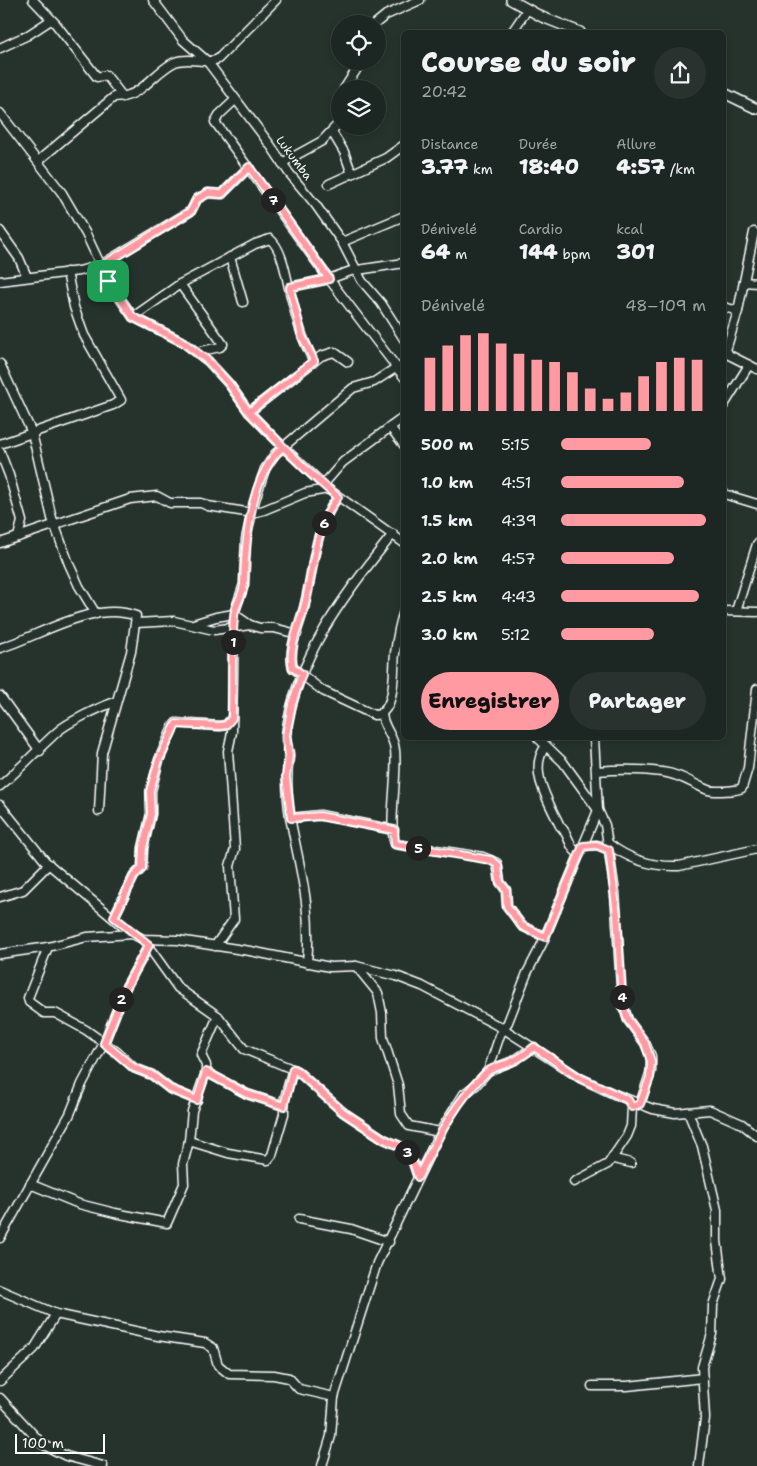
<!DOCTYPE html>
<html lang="fr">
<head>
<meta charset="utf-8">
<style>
  :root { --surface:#1c2622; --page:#29322f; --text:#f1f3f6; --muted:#a0a5a5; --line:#3a4340; --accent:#ff9aa2 }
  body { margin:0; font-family:"Shantell Sans",sans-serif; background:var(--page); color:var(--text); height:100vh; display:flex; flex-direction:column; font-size:19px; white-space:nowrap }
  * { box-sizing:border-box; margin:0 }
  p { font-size:16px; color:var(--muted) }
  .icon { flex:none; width:28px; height:28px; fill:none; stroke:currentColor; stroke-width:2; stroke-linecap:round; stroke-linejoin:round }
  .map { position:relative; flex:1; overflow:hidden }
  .panel { position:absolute; left:401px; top:30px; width:325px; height:710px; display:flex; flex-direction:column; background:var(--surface); border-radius:8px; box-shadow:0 2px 8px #0003,0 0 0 1px var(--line) }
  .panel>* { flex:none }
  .fabs { position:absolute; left:331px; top:15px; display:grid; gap:10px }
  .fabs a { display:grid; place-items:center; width:55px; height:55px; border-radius:50%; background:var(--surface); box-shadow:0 2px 8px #0003,0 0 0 1px var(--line); font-size:25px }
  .scale { position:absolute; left:15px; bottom:12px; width:90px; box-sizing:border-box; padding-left:5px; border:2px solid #fff; border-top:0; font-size:14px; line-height:18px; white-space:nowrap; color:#fff; -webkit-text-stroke:4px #26332d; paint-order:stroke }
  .pin { position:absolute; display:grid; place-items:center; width:42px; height:42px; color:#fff; margin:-21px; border-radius:10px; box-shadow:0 2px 8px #0006 }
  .km { position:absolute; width:25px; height:25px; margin:-12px; border-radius:50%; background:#222; color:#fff; font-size:14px; line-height:25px; text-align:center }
  .round { display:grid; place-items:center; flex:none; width:52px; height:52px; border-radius:26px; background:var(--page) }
  .overview { display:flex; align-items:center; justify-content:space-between; height:85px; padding:0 20px }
  h1 { font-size:28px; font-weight:800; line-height:38px }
  .metrics { display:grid; grid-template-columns:repeat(3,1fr); gap:8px; height:85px; padding:5px 20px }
  .metrics div { display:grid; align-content:center }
  .metrics b { font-size:21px; font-weight:800 }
  .metrics small { font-size:14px; font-weight:400 }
  .metrics p { font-size:14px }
  .chart { height:140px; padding:10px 20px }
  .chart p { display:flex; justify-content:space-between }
  .chart svg { width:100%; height:90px; margin-top:5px; stroke:var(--accent); stroke-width:6 }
  .action { display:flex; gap:10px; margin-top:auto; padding:10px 20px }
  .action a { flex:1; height:58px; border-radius:30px; background:var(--accent); color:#111; font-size:20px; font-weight:800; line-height:58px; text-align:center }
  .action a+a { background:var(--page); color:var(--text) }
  ul { padding:0 20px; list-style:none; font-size:16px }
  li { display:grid; grid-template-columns:80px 60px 1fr; align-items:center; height:38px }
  li i { height:12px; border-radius:6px; background:var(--accent) }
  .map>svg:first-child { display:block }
</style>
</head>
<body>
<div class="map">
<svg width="757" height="1466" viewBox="0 0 757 1466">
  <rect width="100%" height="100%" fill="#26332d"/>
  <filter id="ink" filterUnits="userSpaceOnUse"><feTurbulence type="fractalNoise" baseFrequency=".02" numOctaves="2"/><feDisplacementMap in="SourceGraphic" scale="10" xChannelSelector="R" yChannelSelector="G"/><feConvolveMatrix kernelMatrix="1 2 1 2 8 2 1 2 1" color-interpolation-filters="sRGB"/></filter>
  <g filter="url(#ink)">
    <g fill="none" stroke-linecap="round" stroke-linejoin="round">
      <g stroke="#fff" stroke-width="11">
        <g id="minor">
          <polyline points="33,0 55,23 97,77 106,75 123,97"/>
          <polyline points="153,0 183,40 207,61 271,146 289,173 315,204 342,242 362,281 381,303 404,339"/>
          <polyline points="375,24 386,15 420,0"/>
          <polyline points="512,32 527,10"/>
          <polyline points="0,48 28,35 51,20"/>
          <polyline points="344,89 362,61"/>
          <polyline points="235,100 219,115 215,122 329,279 404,377"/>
          <polyline points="0,113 62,193 86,234 108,281 133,317 183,342 208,361 229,384 249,412 283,447 328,489 404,543"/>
          <polyline points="332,132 344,152 352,174"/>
          <path d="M38 161 114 97C118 96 122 97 126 96 145 91 157 70 175 62 190 56 206 65 218 59L276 0"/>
          <polyline points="282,163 322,141 340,122"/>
          <polyline points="329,184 386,158 404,145"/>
          <polyline points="0,231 19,258 27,277"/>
          <polyline points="754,232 738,311 726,350 729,355 757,369"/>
          <polyline points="342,242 404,216"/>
          <polyline points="230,257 243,302"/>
          <polyline points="0,281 79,271 101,265 191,211 197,199 208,193 222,194 249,167"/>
          <polyline points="744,282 757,283"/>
          <polyline points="180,284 223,344 220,347 197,352"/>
          <polyline points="290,287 329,279 351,271 404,263"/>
          <polyline points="724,307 738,311"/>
          <path d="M133 317 180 284 255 244 270 239C284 250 287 284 292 300 297 321 303 343 314 361"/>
          <polyline points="0,364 32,433 52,518 69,564 79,586 96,614"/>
          <polyline points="724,405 749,365"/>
          <polyline points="249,412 321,356 334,352 348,362"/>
          <polyline points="390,427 404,445"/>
          <polyline points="0,444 113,405 121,400 84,335 74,307 67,272"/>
          <polyline points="0,452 9,475 22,521 18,537"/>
          <polyline points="323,485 343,462 404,417"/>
          <polyline points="724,494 757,504"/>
          <path d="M338 497C314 528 314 567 305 604 301 623 287 648 293 668L323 691 374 715C397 715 393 668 395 653 397 638 399 625 404 611"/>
          <polyline points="0,543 130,499 157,496 170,503 201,503 208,506 252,513 264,510 305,493 328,489"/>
          <polyline points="724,611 757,612"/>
          <polyline points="736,611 757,544"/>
          <polyline points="136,623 174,621 214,630 250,625 260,628 274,628 297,634"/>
          <polyline points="193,624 216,617 234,614 250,625"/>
          <path d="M0 648C40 636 93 600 136 616L131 652 102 753 99 811"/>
          <polyline points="0,696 40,751"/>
          <path d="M382 714C383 728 394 736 395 750 398 775 388 824 395 844L483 857 497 863 500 882 506 890 507 906 522 926 545 937"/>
          <polyline points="538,738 563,762 598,810 605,825 615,892 622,1002 628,1020 645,1043 651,1056 651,1071 640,1104 632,1107"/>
          <path d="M546 746C527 769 549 802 560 826 570 834 568 849 580 854"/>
          <path d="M597 771C619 769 640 769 662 772 680 774 693 784 708 790 714 792 737 791 742 788L748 768 757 689"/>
          <path d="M0 786C20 769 37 750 57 732 68 722 100 707 115 702"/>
          <polyline points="0,805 46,862 132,934 143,939 178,940 250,951 330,967 356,966 396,976 422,986 504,1029 580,1078 614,1094 653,1109 675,1113 710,1110 742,1124 757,1136"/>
          <polyline points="291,818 320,815 394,830"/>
          <path d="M609 844C630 860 653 867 679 866L757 849"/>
          <polyline points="583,846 597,845 609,850"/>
          <polyline points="0,897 23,890 49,864"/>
          <polyline points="114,917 134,876 142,868 143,848 151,814 151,791 159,760 173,727 176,723 220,726 226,725 232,718"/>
          <polyline points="143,939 178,988 218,1016 244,1049 297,1071 343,1112 384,1139 402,1147 413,1162 418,1177"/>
          <polyline points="215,946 234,919 230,866 235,849 228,751 232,732 234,614 244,584 246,539 254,503 265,469 275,454 353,388 374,382 397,367"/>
          <polyline points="48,947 28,998 29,1002 44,1013 55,1013 86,1030 117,1052 134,1068 152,1075 170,1089 197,1100"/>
          <polyline points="0,954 48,947 87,937 132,934"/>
          <path d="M307 963C312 907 300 870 290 817 287 797 286 777 289 757 290 750 285 743 286 735 295 658 346 592 393 534"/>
          <polyline points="356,966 378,993 382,1013 383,1038 398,1085 401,1114 409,1126 440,1132"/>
          <polyline points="488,1071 515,1060 534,1047"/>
          <polyline points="206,1072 247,1094 284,1106"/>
          <polyline points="688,1112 702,1146 717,1210 717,1241 722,1279 713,1305 712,1334 702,1367 705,1418 699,1466"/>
          <polyline points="189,1141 228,1153 268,1160 272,1155 284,1114 284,1101 293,1069"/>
          <polyline points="613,1156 614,1159 631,1163"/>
          <polyline points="574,1182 608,1164 627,1136 631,1126 632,1107 630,1104"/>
          <polyline points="30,1184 79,1204 115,1213 167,1223 184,1184 183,1164 189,1141 192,1111 206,1072 206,1065 201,1055 218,1016"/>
          <polyline points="299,1219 351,1229 389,1242"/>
          <polyline points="0,1238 70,1114 82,1084 104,1043 126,987 149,945"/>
          <polyline points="0,1290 56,1314 158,1336 205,1343 213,1348 218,1365 229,1374 274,1375 289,1378 299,1389 334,1397"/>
          <polyline points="0,1381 34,1349 56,1314"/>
          <polyline points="592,1386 627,1386 703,1378"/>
          <polyline points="0,1398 42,1444 66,1456 103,1466"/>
          <polyline points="322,1466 331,1436 334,1397 377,1263 440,1132 464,1094 476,1085 488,1071 500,1035 508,1022 527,973 542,944 598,810 594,738"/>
        </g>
      </g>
      <g stroke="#fff" stroke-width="12">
        <g id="tertiary">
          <polyline points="511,0 542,17 580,32"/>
          <polyline points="724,93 757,109"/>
        </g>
      </g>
      <use href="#minor" stroke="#26332d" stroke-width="8"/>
      <use href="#tertiary" stroke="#26332d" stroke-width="9"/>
    </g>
  </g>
  <g fill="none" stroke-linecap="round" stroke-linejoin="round" filter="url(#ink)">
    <g stroke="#fff" stroke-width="10">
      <path id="route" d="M108 281 133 317 183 342 208 361 229 384 249 412 283 447C250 474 245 543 244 583 244 594 235 604 234 616 231 650 233 684 232 718L226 725 220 726 176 724 159 760 150 791 151 814 143 848 142 868 134 876 114 917 149 945 126 987 104 1043 134 1068 152 1075 170 1089 197 1100 206 1072 247 1094 284 1106 293 1069 297 1071 343 1112 384 1139 402 1147 413 1162 418 1177C437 1139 455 1101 487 1072 494 1066 507 1065 515 1060 522 1057 528 1052 534 1047L580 1078 628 1100 632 1107 640 1104 650 1077 651 1061 645 1043 628 1020 622 1002 617 915 609 850 597 845 583 846 545 937 522 926 507 906 506 890 500 882 498 865 491 860 395 844 394 830 320 816 291 818 286 777 289 756 286 735 292 704 302 674 293 668C287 648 301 623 305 604 314 567 314 528 338 497 305 471 278 441 249 412L314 361 302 336 290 289V287L329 279 249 167 222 194 208 193 197 199 191 211 101 266 108 281"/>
    </g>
    <use href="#route" stroke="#ff9aa2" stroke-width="6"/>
  </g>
  <g text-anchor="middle" stroke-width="4" stroke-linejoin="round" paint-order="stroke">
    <g font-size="12" fill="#fff" stroke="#26332d">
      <text transform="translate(294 158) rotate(53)" y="4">Lukumba</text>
    </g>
  </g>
</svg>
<div class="fabs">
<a><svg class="icon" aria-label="locate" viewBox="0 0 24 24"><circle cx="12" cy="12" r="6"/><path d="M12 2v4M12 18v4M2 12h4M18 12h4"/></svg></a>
<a><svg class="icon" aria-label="layers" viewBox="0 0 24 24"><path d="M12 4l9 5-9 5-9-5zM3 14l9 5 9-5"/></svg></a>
</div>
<div class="scale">100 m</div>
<div class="pin" style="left:108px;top:281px;background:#1e9e55"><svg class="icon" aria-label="arrive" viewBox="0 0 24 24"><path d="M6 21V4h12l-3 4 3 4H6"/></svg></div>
<b class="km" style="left:233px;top:642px">1</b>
<b class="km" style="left:121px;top:999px">2</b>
<b class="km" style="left:407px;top:1152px">3</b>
<b class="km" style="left:622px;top:997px">4</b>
<b class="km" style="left:418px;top:848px">5</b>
<b class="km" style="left:324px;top:523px">6</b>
<b class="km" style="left:273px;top:200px">7</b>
<section class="panel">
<div class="overview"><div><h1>Course du soir</h1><p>20:42</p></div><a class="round"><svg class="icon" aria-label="share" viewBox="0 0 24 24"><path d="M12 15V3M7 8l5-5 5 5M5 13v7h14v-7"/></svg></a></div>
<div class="metrics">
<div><p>Distance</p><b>3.77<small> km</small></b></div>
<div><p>Durée</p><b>18:40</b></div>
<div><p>Allure</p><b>4:57<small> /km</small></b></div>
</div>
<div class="metrics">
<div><p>Dénivelé</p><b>64<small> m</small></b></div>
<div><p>Cardio</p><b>144<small> bpm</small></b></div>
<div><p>kcal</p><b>301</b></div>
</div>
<div class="chart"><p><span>Dénivelé</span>48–109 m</p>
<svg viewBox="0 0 160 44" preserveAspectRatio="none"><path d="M5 44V18M15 44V12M25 44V7M35 44V6M45 44V11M55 44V16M65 44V19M75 44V20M85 44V25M95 44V33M105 44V38M115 44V35M125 44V27M135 44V20M145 44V18M155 44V19"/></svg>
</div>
<ul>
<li><b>500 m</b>5:15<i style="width:62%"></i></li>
<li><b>1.0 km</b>4:51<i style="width:85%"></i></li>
<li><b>1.5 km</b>4:39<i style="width:100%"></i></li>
<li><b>2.0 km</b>4:57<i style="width:78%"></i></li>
<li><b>2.5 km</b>4:43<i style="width:95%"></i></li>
<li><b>3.0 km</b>5:12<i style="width:64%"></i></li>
</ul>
<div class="action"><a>Enregistrer</a><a>Partager</a></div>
</section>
</div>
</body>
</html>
